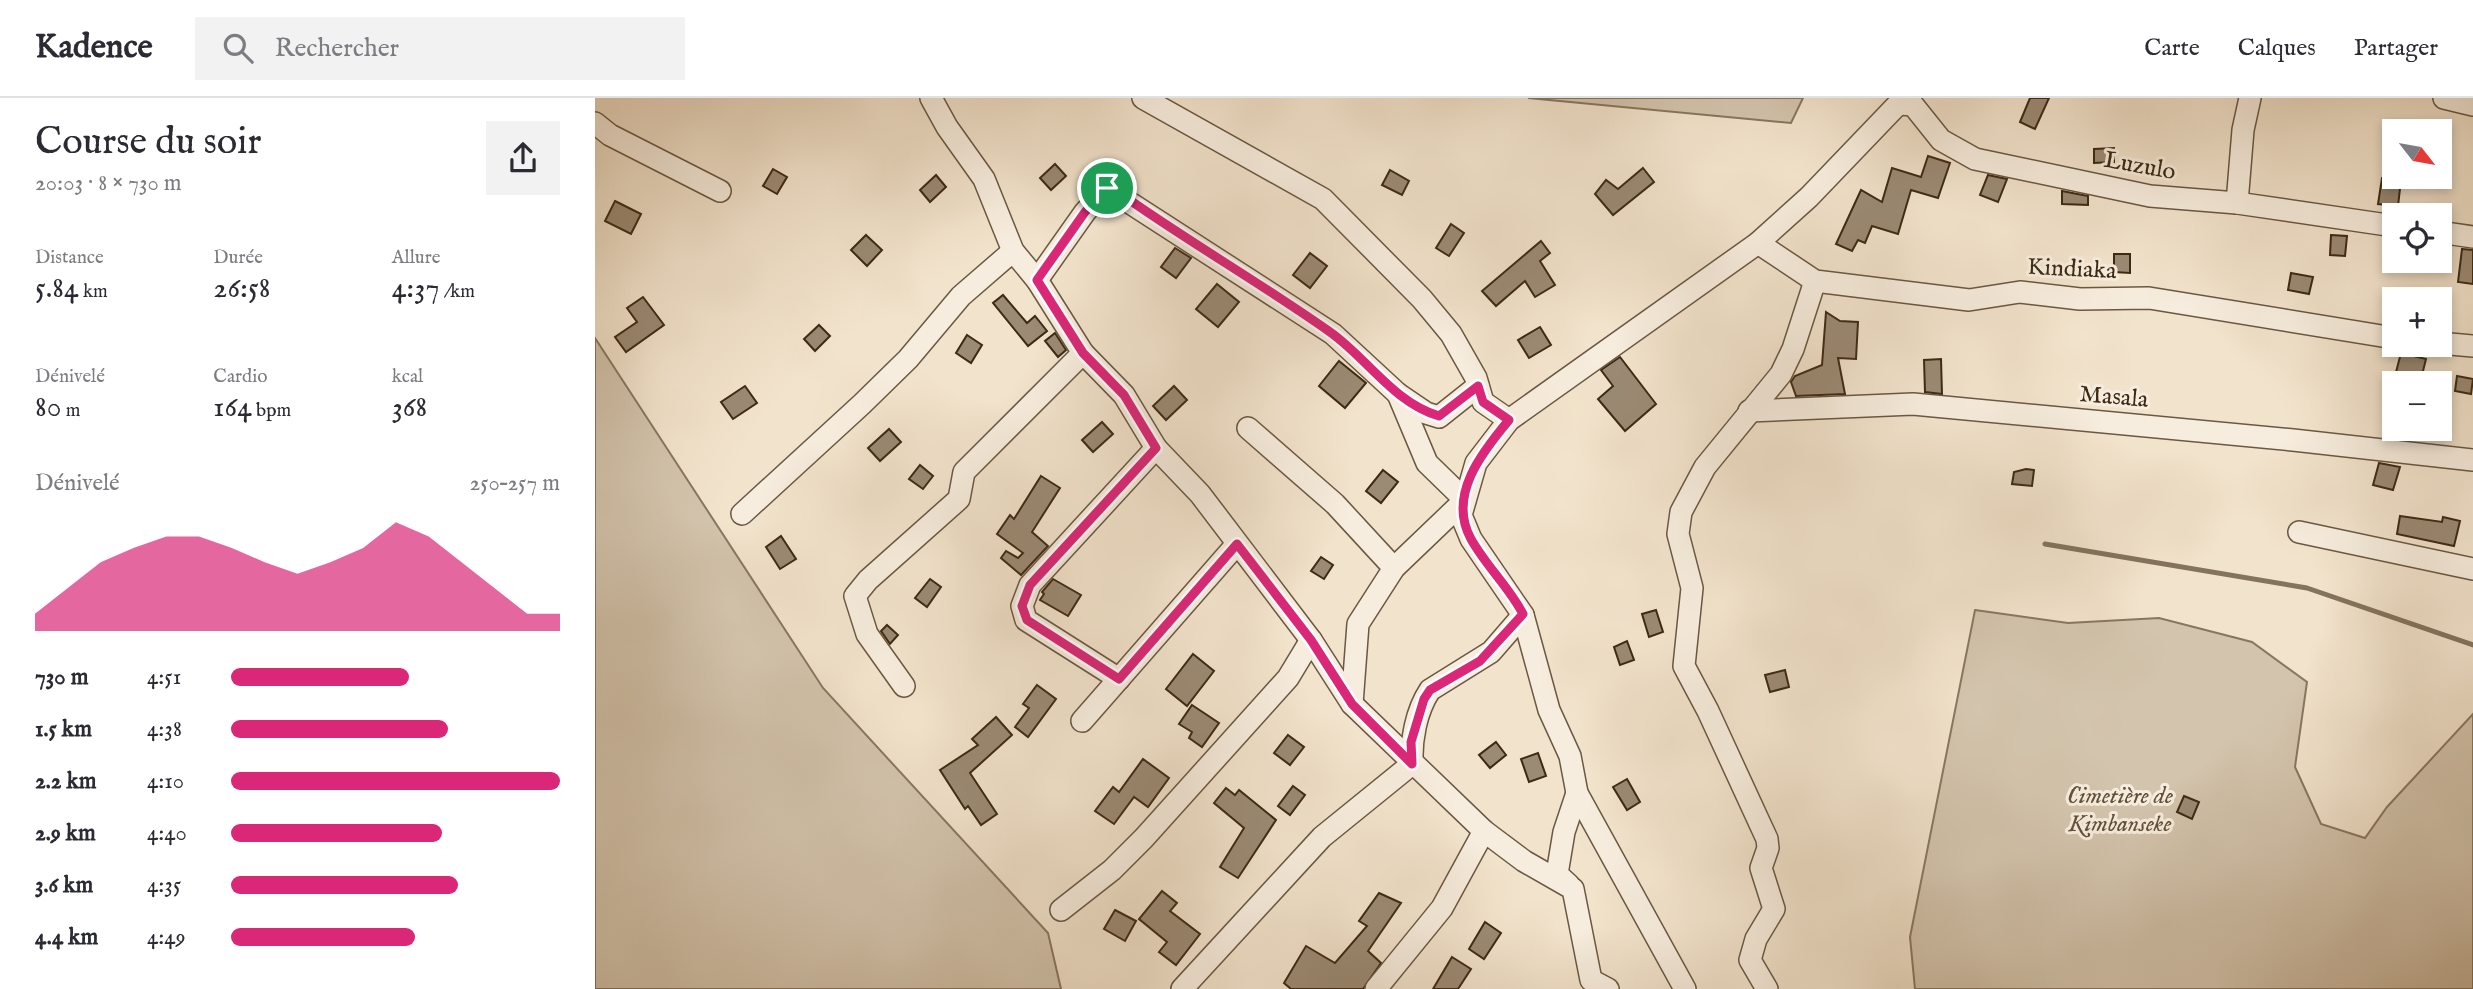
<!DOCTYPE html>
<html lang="fr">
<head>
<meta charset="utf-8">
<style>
  :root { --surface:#fff; --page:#f2f2f3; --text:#2b2b33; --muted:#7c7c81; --line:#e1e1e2; --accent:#db2777 }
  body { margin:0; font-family:"IM FELL English",serif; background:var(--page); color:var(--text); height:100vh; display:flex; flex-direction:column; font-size:26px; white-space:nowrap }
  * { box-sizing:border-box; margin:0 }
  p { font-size:23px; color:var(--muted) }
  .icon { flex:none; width:38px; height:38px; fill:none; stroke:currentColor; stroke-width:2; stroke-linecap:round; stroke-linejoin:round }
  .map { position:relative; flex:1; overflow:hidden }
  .drawer { display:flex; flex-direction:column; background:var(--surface); width:595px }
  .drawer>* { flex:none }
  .needle { width:46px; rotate:121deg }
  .tools { position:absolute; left:1787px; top:21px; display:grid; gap:14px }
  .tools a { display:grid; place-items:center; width:70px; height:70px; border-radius:0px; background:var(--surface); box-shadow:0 4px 10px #0003; font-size:35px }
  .pin { position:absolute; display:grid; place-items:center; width:60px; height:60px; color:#fff; margin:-30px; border:4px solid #fff; border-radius:50%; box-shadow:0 2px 7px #0007 }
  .round { display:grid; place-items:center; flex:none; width:74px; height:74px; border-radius:0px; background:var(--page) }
  .headline { display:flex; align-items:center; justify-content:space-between; height:119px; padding:0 35px }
  h1 { font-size:38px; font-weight:600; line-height:52px }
  .metrics { display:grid; grid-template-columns:repeat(3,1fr); gap:10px; height:119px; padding:7px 35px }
  .metrics div { display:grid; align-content:center }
  .metrics b { font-size:30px; font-weight:600 }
  .metrics small { font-size:19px; font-weight:400 }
  .metrics p { font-size:19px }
  .chart { height:196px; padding:14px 35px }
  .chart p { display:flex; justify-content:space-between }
  .chart svg { width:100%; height:126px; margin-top:7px; fill:var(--accent); opacity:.7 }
  ul { padding:0 35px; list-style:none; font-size:23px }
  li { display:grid; grid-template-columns:112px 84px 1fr; align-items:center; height:52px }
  li i { height:18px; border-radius:9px; background:var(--accent) }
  header { display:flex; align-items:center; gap:42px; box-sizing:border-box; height:98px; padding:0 35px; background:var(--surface); border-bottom:2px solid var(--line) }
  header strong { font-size:33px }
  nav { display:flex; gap:38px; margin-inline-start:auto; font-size:24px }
  .search { width:490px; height:63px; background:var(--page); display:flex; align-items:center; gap:18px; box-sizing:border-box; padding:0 24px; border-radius:0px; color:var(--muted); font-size:26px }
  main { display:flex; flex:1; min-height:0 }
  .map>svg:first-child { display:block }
</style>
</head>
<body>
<header>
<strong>Kadence</strong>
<div class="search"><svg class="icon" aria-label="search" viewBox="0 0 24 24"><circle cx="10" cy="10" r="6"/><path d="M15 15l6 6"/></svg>Rechercher</div>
<nav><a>Carte</a><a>Calques</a><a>Partager</a></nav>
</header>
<main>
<section class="drawer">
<div class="headline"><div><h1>Course du soir</h1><p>20:03 · 8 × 730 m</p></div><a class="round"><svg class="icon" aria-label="share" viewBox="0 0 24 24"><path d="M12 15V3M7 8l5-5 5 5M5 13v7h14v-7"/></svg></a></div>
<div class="metrics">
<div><p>Distance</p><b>5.84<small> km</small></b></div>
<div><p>Durée</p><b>26:58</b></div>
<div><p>Allure</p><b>4:37<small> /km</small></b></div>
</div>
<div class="metrics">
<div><p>Dénivelé</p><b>80<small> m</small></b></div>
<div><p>Cardio</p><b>164<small> bpm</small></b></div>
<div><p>kcal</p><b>368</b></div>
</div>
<div class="chart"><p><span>Dénivelé</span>250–257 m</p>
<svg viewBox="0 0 160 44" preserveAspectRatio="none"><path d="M0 44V38L10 29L20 20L30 15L40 11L50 11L60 15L70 20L80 24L90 20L100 15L110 6L120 11L130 20L140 29L150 38L160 38V44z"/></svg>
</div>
<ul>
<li><b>730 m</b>4:51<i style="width:54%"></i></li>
<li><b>1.5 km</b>4:38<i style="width:66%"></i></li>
<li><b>2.2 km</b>4:10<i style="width:100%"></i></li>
<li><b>2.9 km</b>4:40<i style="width:64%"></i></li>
<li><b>3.6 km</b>4:35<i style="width:69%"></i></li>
<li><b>4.4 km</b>4:49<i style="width:56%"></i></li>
</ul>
</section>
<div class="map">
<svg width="1878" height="891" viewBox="0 0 1878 891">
  <rect width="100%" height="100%" fill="#f2e3cc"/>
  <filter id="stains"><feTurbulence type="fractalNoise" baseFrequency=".00286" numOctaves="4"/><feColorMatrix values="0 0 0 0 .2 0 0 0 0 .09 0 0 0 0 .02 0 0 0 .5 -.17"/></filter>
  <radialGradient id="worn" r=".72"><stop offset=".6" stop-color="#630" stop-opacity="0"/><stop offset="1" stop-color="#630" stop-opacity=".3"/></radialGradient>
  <g fill="#d3c4ad" stroke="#887760" stroke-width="2">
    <polygon points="933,0 1208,0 1196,25"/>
    <polygon points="0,240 228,590 453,835 466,891 0,891"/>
    <polygon points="1380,512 1473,525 1564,520 1657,544 1712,584 1700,669 1726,726 1770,740 1792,709 1878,616 1878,891 1320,891 1315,839"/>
  </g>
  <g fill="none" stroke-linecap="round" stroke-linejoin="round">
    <polyline stroke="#84735d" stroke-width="5" points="1450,446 1712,490 1878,547"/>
  </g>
  <g fill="#9b8a74" stroke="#3d2a14" stroke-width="2">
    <polygon points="1435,0 1454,0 1440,31 1425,24"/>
    <polygon points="1519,50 1519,64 1499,65 1499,51"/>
    <polygon points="1333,58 1355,65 1343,100 1316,92 1303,136 1277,128 1270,145 1263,142 1257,153 1241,146 1266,92 1287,104 1297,70 1326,79"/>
    <polygon points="460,66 471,78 456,92 445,80"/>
    <polygon points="1048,70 1059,84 1018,117 1000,96 1011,82 1023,91"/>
    <polygon points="178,71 192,79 182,96 168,88"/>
    <polygon points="795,72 814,83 807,97 787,87"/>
    <polygon points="341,77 351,89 335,104 325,92"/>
    <polygon points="1393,77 1412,81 1403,104 1385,97"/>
    <polygon points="1787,80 1806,82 1803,108 1783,106"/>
    <polygon points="1467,93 1493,98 1493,107 1467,106"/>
    <polygon points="20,103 46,116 36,136 10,123"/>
    <polygon points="856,126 869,135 854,158 841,150"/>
    <polygon points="271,137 287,152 272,168 256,152"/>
    <polygon points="1736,137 1752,138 1750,158 1735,157"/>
    <polygon points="946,143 955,155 945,163 960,187 940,199 930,183 901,208 887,193"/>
    <polygon points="580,150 596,160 581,180 566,169"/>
    <polygon points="1867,151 1878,152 1878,186 1863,184"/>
    <polygon points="715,155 732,168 715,190 698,177"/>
    <polygon points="1519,156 1535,156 1535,175 1519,174"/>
    <polygon points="1696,175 1718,179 1714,196 1693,192"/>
    <polygon points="622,186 644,204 623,229 601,211"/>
    <polygon points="408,197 432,225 440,218 452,233 433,248 398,205"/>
    <polygon points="48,199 69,227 31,254 20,239 42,224 32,210"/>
    <polygon points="1231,214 1245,223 1263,224 1261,261 1243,260 1250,296 1201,298 1196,284 1200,278 1227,267"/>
    <polygon points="224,227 235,238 220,253 209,241"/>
    <polygon points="945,229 956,247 934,260 923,242"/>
    <polygon points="460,235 471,252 463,259 450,243"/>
    <polygon points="372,237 387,247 376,265 361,255"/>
    <polygon points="1806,255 1831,261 1825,285 1800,278"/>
    <polygon points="1025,259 1061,306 1030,333 1003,301 1018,288 1006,272"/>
    <polygon points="1346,261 1347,296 1330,294 1329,262"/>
    <polygon points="744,263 771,285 750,310 724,288"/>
    <polygon points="1862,278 1878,281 1876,296 1860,293"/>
    <polygon points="150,288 162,305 138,321 126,304"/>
    <polygon points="579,288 592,302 571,322 558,308"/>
    <polygon points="507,324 518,336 498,354 487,342"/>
    <polygon points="294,331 306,344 285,363 273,350"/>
    <polygon points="1784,365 1805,369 1798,392 1778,387"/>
    <polygon points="325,367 338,378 328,391 314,381"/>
    <polygon points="1431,371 1439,372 1437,388 1417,386 1419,374"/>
    <polygon points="788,372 803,384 786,405 771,393"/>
    <polygon points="446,378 465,390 437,434 453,448 426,477 406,460 411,453 423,460 428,455 402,436 415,417 419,421"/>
    <polygon points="1805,418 1847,424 1848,419 1865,423 1859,448 1802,436"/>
    <polygon points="186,438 201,461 185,471 171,449"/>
    <polygon points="726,459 738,467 729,481 716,473"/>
    <polygon points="335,481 346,489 332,509 320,500"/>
    <polygon points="458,481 486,497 473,518 445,502 449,496 447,494"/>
    <polygon points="1061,512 1068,534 1054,539 1047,516"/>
    <polygon points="292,527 303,537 295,546 286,533"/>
    <polygon points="1032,543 1039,562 1025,567 1019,549"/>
    <polygon points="598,556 619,573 592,608 571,591"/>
    <polygon points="1190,572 1194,589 1175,594 1170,577"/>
    <polygon points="442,587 461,601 433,639 420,629 434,610 428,606"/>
    <polygon points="597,607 624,625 607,649 594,640 597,634 584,626"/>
    <polygon points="401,619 417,637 375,675 402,716 386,727 373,708 370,711 345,672 383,647 377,641"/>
    <polygon points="693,637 709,649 695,667 679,655"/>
    <polygon points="901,644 911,657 895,670 884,657"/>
    <polygon points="943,655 951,678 934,684 926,661"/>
    <polygon points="548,661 574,680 553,709 539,699 519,726 500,713 518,689 524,694"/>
    <polygon points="1032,681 1045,704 1032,712 1018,689"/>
    <polygon points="698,688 710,697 695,717 683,708"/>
    <polygon points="631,690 640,697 644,692 681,722 643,780 625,769 649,730 619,705"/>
    <polygon points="1589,698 1604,704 1597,721 1582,714"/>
    <polygon points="567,793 582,805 575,813 605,836 581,867 564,854 572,844 544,821"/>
    <polygon points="784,795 806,805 773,853 786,865 768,891 696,891 689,885 711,848 740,865 772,828 764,823"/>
    <polygon points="520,812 541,823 530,843 509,831"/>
    <polygon points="890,824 906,835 889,861 874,851"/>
    <polygon points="857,859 876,871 863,891 838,891"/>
  </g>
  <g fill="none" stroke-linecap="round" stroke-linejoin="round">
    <g stroke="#6a5842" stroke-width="24">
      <g id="street">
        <polyline points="336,0 352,29 389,81 418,153 442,182 488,255 529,297 561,350 605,396 716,542 757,606 889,733 929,763 978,791 996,882 1013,891"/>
        <polyline points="548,0 728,101 827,201 856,236 881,280 888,304 914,322"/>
        <polyline points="1849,0 1878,7"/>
        <polyline points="1305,6 1318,7 1346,42 1380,61 1555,98 1642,105 1799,128"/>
        <polyline points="0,25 15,37 125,93"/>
        <polyline points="1642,105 1648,32 1655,0"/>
        <polyline points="1844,134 1878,139"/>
        <polyline points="1163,145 1220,183 1374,202 1425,194 1485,201 1554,200 1799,240"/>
        <polyline points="442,182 490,114 512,90 738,236 803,296 831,315 844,319 883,288"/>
        <polyline points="1844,245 1878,248"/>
        <polyline points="1154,313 1318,306 1698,342 1878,362"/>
        <polyline points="653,330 740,406 799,470"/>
        <polyline points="147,416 267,306 313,261 366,198 418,153"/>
        <polyline points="1704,434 1878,471"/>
        <polyline points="524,581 431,522 427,508 435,487 561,350"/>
        <polyline points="309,588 272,536 260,498 273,482 364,401 369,374 488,255"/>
        <polyline points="757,606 763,526 799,470 870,402 832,365 803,296"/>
        <polyline points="487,623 642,446"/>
        <polyline points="974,787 962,776 969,734 982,695"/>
        <polyline points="466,812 517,772 549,740 693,580 716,542"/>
        <path d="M587 891 727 739 817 666C816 642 821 613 835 592L896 554 928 517"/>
        <polyline points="781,891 847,810 889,733"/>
        <polyline points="1090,891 982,695 975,658 954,612 928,517 876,441 866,417 881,365 914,322 1163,145 1214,99 1309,0"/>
        <polyline points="1172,891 1155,862 1161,841 1179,811 1166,770 1173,750 1172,741 1113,613 1089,568 1097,490 1083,436 1086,414 1110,369 1186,276 1198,251 1220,183"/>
      </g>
    </g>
    <use href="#street" stroke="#f7edde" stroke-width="21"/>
  </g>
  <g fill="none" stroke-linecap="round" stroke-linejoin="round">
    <g stroke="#fff" stroke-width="14">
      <path id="route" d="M512 90 526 96C594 144 667 186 735 234 772 260 799 305 844 318L883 288 888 304 914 322C887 354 852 398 876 441 891 468 914 489 928 516L885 563 835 592 829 601 816 644 817 666 757 606 716 542 642 446 524 581 432 522 427 508 435 487 561 350 529 297 488 255 442 182 490 114Z"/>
    </g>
    <use href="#route" stroke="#db2777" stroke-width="9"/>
  </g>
  <g text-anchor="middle" stroke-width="6" stroke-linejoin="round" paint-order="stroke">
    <g font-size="24" fill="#3d2a14" stroke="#f7edde">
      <text transform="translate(1545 67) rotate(10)" y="8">Luzulo</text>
      <text transform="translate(1477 170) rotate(3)" y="8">Kindiaka</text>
      <text transform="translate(1519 298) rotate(5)" y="8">Masala</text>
    </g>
    <g font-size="24" font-style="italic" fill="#62503a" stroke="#f7edde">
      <text x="1525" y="705">Cimetière de<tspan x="1525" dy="28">Kimbanseke</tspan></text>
    </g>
  </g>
  <rect width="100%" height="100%" filter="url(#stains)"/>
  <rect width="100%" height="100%" fill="url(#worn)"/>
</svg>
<div class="tools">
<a><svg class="needle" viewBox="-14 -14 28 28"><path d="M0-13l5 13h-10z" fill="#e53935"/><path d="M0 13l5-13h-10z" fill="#7c7c81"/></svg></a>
<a><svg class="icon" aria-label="locate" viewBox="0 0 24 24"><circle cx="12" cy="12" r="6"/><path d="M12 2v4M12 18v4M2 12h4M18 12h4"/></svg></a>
<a>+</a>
<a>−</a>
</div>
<div class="pin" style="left:512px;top:90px;background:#1e9e55"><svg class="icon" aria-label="arrive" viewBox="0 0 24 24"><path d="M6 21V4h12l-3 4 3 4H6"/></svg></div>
</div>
</main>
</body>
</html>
